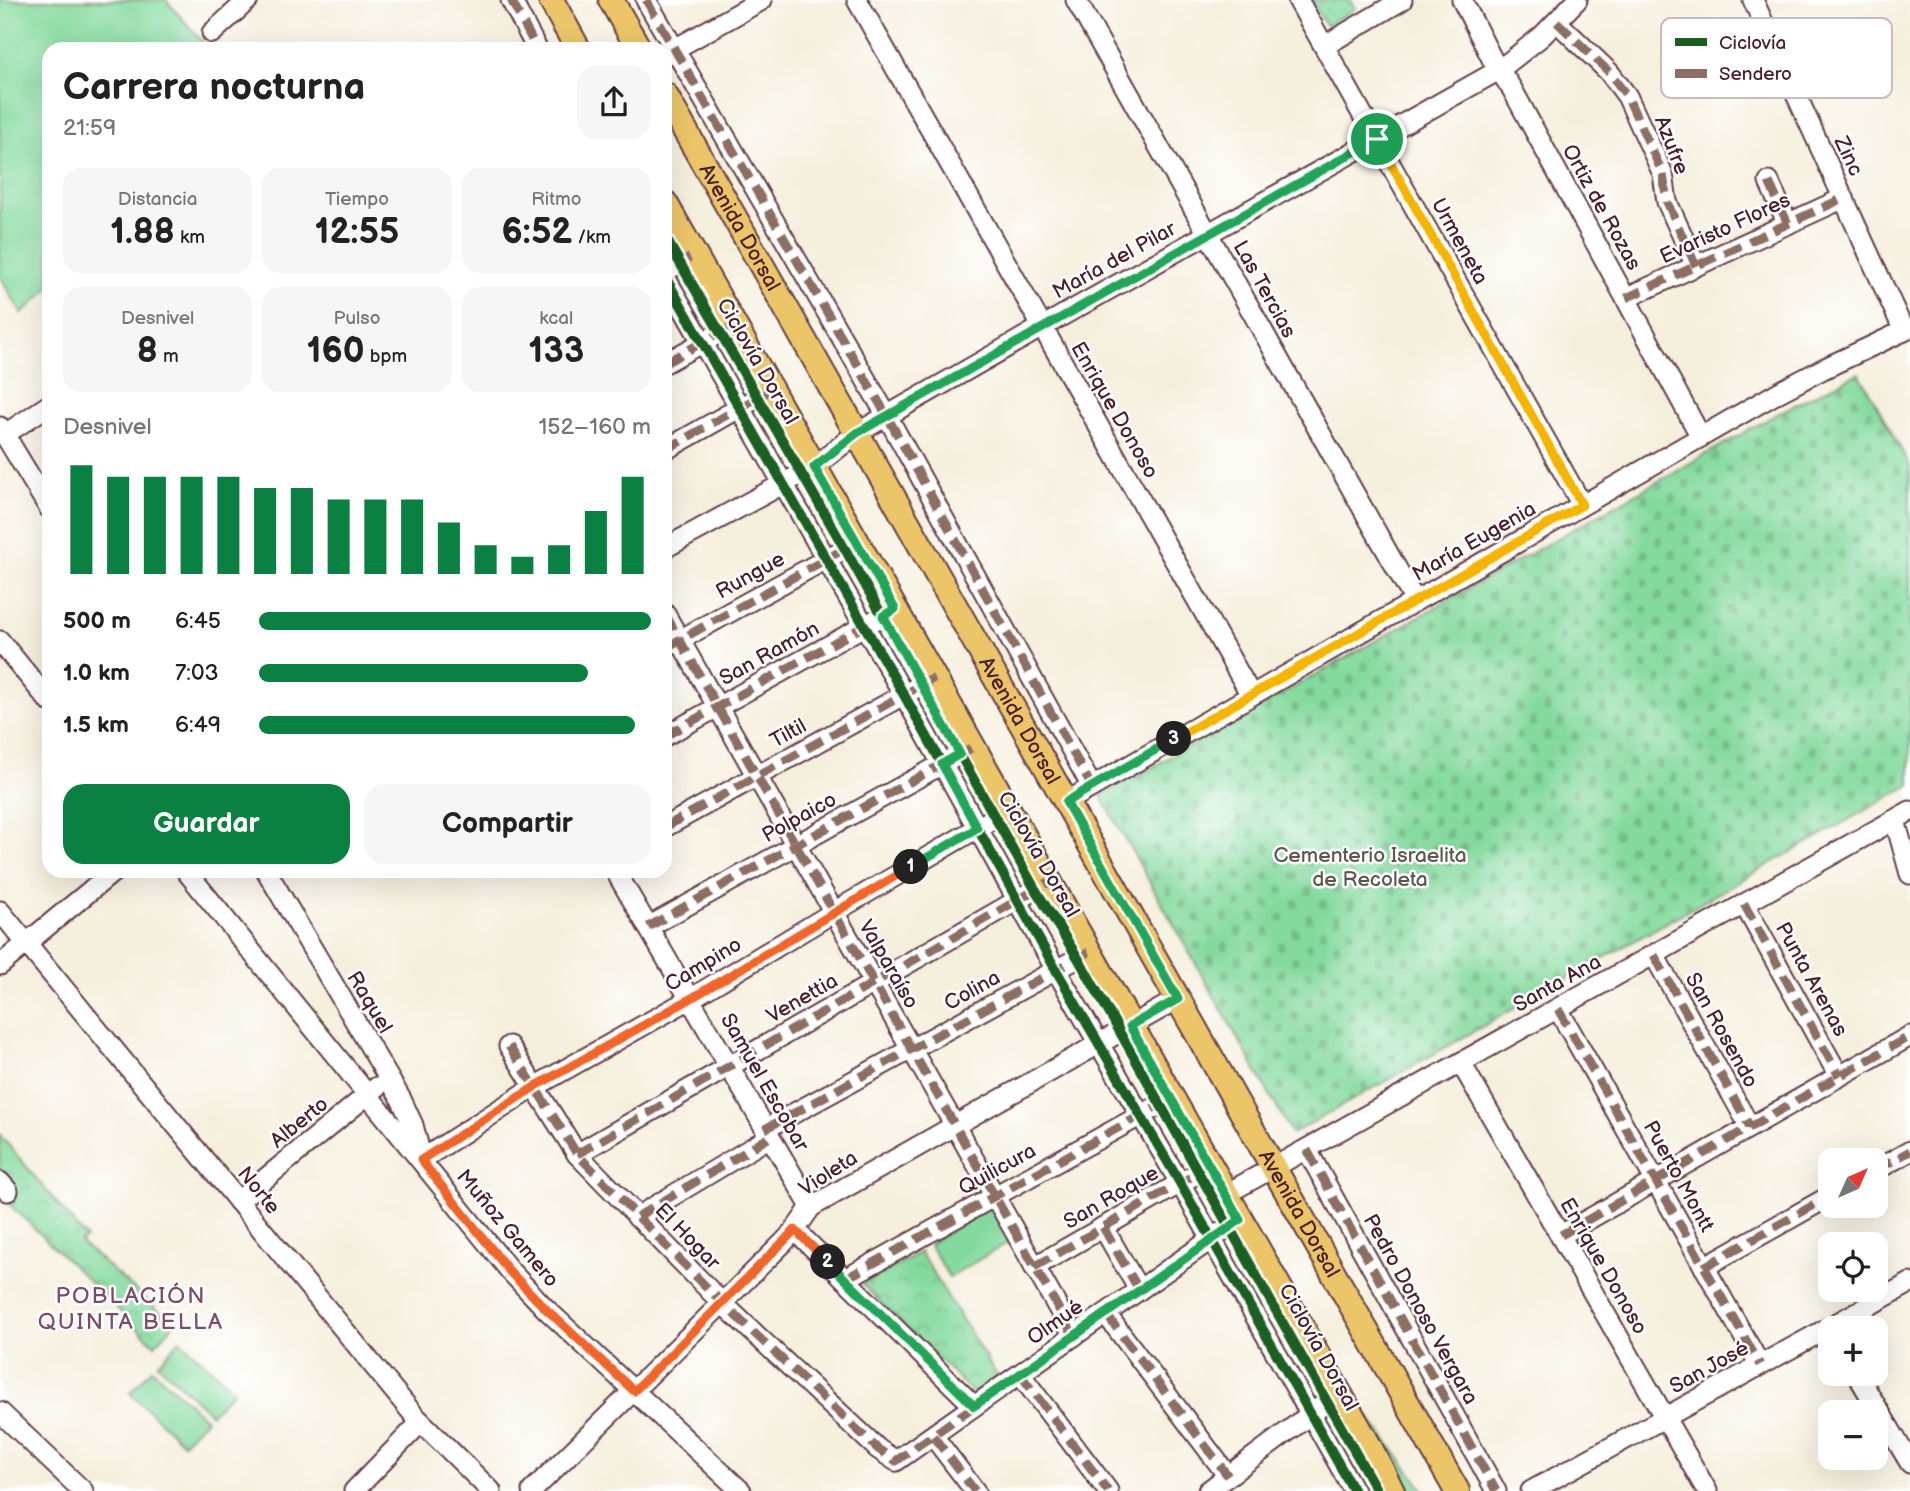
<!DOCTYPE html>
<html lang="es">
<head>
<meta charset="utf-8">
<style>
  :root { --surface:#fff; --page:#f6f6f6; --text:#222; --muted:#767676; --accent:#0b8043 }
  body { margin:0; font-family:"Balsamiq Sans",sans-serif; background:var(--page); color:var(--text); height:100vh; display:flex; flex-direction:column; font-size:26px; white-space:nowrap }
  * { box-sizing:border-box; margin:0 }
  p { font-size:23px; color:var(--muted) }
  .icon { flex:none; width:38px; height:38px; fill:none; stroke:currentColor; stroke-width:2; stroke-linecap:round; stroke-linejoin:round }
  .map { position:relative; flex:1; overflow:hidden }
  .details { position:absolute; left:42px; top:42px; width:630px; height:836px; display:flex; flex-direction:column; background:var(--surface); border-radius:21px; box-shadow:0 7px 28px #0002 }
  .details>* { flex:none }
  .needle { width:46px; rotate:45deg }
  .controls { position:absolute; left:1818px; top:1148px; display:grid; gap:14px }
  .controls a { display:grid; place-items:center; width:70px; height:70px; border-radius:14px; background:var(--surface); box-shadow:0 7px 28px #0002; font-size:35px }
  .pin { position:absolute; display:grid; place-items:center; width:60px; height:60px; color:#fff; margin:-30px; border:4px solid #fff; border-radius:50%; box-shadow:0 2px 7px #0007 }
  .km { position:absolute; width:35px; height:35px; margin:-18px; border-radius:50%; background:#222; color:#fff; font-size:19px; line-height:35px; text-align:center }
  .round { display:grid; place-items:center; flex:none; width:74px; height:74px; border-radius:21px; background:var(--page) }
  .summary { display:flex; align-items:center; justify-content:space-between; height:119px; padding:0 21px }
  h1 { font-size:38px; font-weight:700; line-height:52px }
  .metrics { display:grid; grid-template-columns:repeat(3,1fr); gap:10px; height:119px; padding:7px 21px }
  .metrics div { display:grid; align-content:center; border-radius:18px; background:var(--page); text-align:center }
  .metrics b { font-size:35px; font-weight:700 }
  .metrics small { font-size:19px; font-weight:400 }
  .metrics p { font-size:19px }
  .chart { height:196px; padding:14px 21px }
  .chart p { display:flex; justify-content:space-between }
  .chart svg { width:100%; height:126px; margin-top:7px; stroke:var(--accent); stroke-width:6 }
  .primary-button { display:flex; gap:14px; margin-top:auto; padding:14px 21px }
  .primary-button a { flex:1; height:80px; border-radius:21px; background:var(--accent); color:#fff; font-size:28px; font-weight:700; line-height:80px; text-align:center }
  .primary-button a+a { background:var(--page); color:var(--text) }
  ul { padding:0 21px; list-style:none; font-size:23px }
  li { display:grid; grid-template-columns:112px 84px 1fr; align-items:center; height:52px }
  li i { height:18px; border-radius:9px; background:var(--accent) }
  .map>svg:first-child { display:block }
</style>
</head>
<body>
<div class="map">
<svg width="1910" height="1491" viewBox="0 0 1910 1491">
  <defs>
    <pattern id="grass-dots" width="8" height="8" patternUnits="userSpaceOnUse" patternTransform="scale(1.75)"><rect width="8" height="8" fill="#84da9e"/><path d="M2 2h.1M6 6h.1" fill="none" stroke="#74bb88" stroke-width="1.8" stroke-linecap="round"/></pattern>
    <pattern id="cemetery-stones" width="16" height="16" patternUnits="userSpaceOnUse" patternTransform="scale(1.75)"><rect width="16" height="16" fill="#84da9e"/><path d="M2 7V4a2 2 0 0 1 4 0v3zM10 15v-3a2 2 0 0 1 4 0v3z" fill="#74bb88"/></pattern>
    <pattern id="park-crowns" width="20" height="18" patternUnits="userSpaceOnUse" patternTransform="scale(1.75)"><rect width="20" height="18" fill="#84da9e"/><path d="M2 6a3 3 0 1 1 6 0M12 15a3 3 0 1 1 6 0" fill="none" stroke="#74bb88"/></pattern>
  </defs>
  <rect width="100%" height="100%" fill="#fff"/>
  <filter id="ink" filterUnits="userSpaceOnUse"><feTurbulence type="fractalNoise" baseFrequency=".0143" numOctaves="2"/><feDisplacementMap in="SourceGraphic" scale="14" xChannelSelector="R" yChannelSelector="G"/><feConvolveMatrix kernelMatrix="1 2 1 2 8 2 1 2 1" color-interpolation-filters="sRGB"/></filter>
  <filter id="wash" filterUnits="userSpaceOnUse"><feTurbulence type="fractalNoise" baseFrequency=".00686" numOctaves="4" result="noise"/><feDisplacementMap in="SourceGraphic" scale="28" xChannelSelector="R" yChannelSelector="G"/><feGaussianBlur stdDeviation="1.57" result="paint"/><feColorMatrix in="noise" values="0 0 0 0 0 0 0 0 0 0 0 0 0 0 0 0 0 1.4 0 .05"/><feComposite in="paint" operator="in"/></filter>
  <g filter="url(#wash)">
    <rect width="100%" height="100%" fill="#f5efdd"/>
    <polygon fill="url(#grass-dots)" stroke="#677c64" stroke-width="2" points="1311,0 1350,0 1355,9 1326,26"/>
    <polygon fill="url(#cemetery-stones)" stroke="#677c64" stroke-width="2" points="1859,373 1910,466 1910,785 1292,1134 1101,796 1788,408"/>
    <g fill="url(#park-crowns)" stroke="#677c64" stroke-width="2">
      <polygon points="0,1135 86,1238 80,1242 174,1324 155,1345 3,1198 0,1201"/>
      <polygon points="920,1252 997,1376 974,1394 862,1284"/>
      <polygon points="1361,1407 1417,1481 1424,1491 1406,1491"/>
    </g>
    <g fill="#84da9e" stroke="#677c64" stroke-width="2">
      <polygon points="0,0 166,0 209,49 49,49 49,288 22,314 0,277"/>
      <polygon points="990,1207 1011,1241 949,1277 929,1244"/>
      <polygon points="180,1340 234,1390 211,1414 158,1364"/>
      <polygon points="152,1369 206,1419 183,1443 130,1393"/>
    </g>
  </g>
  <g filter="url(#ink)">
    <g fill="none" stroke-linecap="round" stroke-linejoin="round">
      <g stroke="#643e46" stroke-width="23">
        <g id="minor">
          <polyline points="511,0 537,49"/>
          <polyline points="646,0 887,416 1092,787"/>
          <polyline points="857,0 1251,695"/>
          <polyline points="1076,0 1415,601"/>
          <polyline points="1298,0 1582,505"/>
          <polyline points="1462,0 1492,59 1512,89 1701,437"/>
          <polyline points="1753,0 1904,331"/>
          <polyline points="1557,22 1609,72 1627,96 1663,174 1667,202 1696,266"/>
          <polyline points="212,33 248,0"/>
          <polyline points="1324,46 1402,0"/>
          <polyline points="666,54 762,0"/>
          <polyline points="1769,182 1788,224"/>
          <polyline points="665,271 695,255"/>
          <polyline points="665,277 904,695 1056,970 1180,1183 1354,1491"/>
          <polyline points="1626,298 1844,198"/>
          <polyline points="665,363 734,325"/>
          <polyline points="0,427 49,508"/>
          <polyline points="4,435 49,405"/>
          <polyline points="665,450 771,390"/>
          <polyline points="665,548 814,467 857,433 1042,327 1499,70 1542,36 1577,0"/>
          <polyline points="665,614 1074,1336"/>
          <polyline points="0,641 49,701"/>
          <polyline points="665,648 857,542"/>
          <polyline points="665,736 895,609"/>
          <polyline points="1066,802 1779,392 1823,369 1910,328"/>
          <polyline points="1895,820 1910,874"/>
          <polyline points="665,827 934,678"/>
          <polyline points="187,872 511,1272 547,1310 741,1491"/>
          <polyline points="267,872 401,1099 413,1125 421,1156"/>
          <polyline points="616,872 811,1207"/>
          <polyline points="1744,904 1839,1076"/>
          <polyline points="0,911 414,1415 491,1491"/>
          <polyline points="648,927 973,747"/>
          <polyline points="1654,955 1750,1127"/>
          <polyline points="0,965 113,872"/>
          <polyline points="1558,1009 1760,1365"/>
          <polyline points="509,1046 577,1154 722,1303 878,1449 896,1461 1240,1219"/>
          <polyline points="1461,1063 1707,1491"/>
          <polyline points="765,1129 1089,952"/>
          <polyline points="1307,1150 1496,1491"/>
          <polyline points="577,1154 1049,882"/>
          <polyline points="421,1160 536,1086 690,999 834,912 1008,810"/>
          <polyline points="1876,1170 1910,1151"/>
          <polyline points="0,1182 8,1191"/>
          <polyline points="1226,1194 1910,811"/>
          <polyline points="238,1201 377,1087"/>
          <polyline points="637,1217 770,1137"/>
          <polyline points="1103,1227 1139,1290"/>
          <polyline points="795,1230 974,1406"/>
          <polyline points="1561,1235 1910,1036"/>
          <polyline points="1034,1267 1210,1166"/>
          <polyline points="1704,1267 1830,1196"/>
          <polyline points="845,1279 1172,1098"/>
          <polyline points="1106,1314 1228,1476"/>
          <polyline points="1020,1374 1108,1491"/>
          <polyline points="1857,1374 1910,1463"/>
          <polyline points="0,1412 83,1491"/>
          <polyline points="933,1436 975,1491"/>
          <polyline points="354,1491 421,1422"/>
          <polyline points="532,1491 783,1243 795,1230 811,1207 1178,999"/>
          <polyline points="1208,1491 1339,1393"/>
          <polyline points="1531,1491 1910,1283"/>
        </g>
      </g>
      <g stroke="#643e46" stroke-width="28">
        <g id="major">
          <polyline points="551,0 578,49"/>
          <polyline points="611,0 639,49"/>
          <path id="s1" d="M665 95 1457 1491"/>
          <polyline points="665,203 1368,1444 1392,1491"/>
        </g>
      </g>
      <use href="#minor" stroke="#fff" stroke-width="19"/>
      <use href="#major" stroke="#edc569" stroke-width="24"/>
      <g stroke="#8d6e63" stroke-width="9" stroke-dasharray="18 9" stroke-linecap="butt">
        <polyline points="511,0 537,49"/>
        <polyline points="646,0 887,416 1092,787"/>
        <polyline points="1557,22 1609,72 1627,96 1663,174 1667,202 1696,266"/>
        <polyline points="1769,182 1788,224"/>
        <polyline points="674,266 695,255"/>
        <polyline points="1626,298 1844,198"/>
        <polyline points="665,363 734,325"/>
        <polyline points="665,450 771,390"/>
        <polyline points="665,614 1074,1336"/>
        <polyline points="665,648 857,542"/>
        <polyline points="665,736 895,609"/>
        <polyline points="665,827 934,678"/>
        <polyline points="1744,904 1839,1076"/>
        <polyline points="648,927 973,747"/>
        <polyline points="1654,955 1750,1127"/>
        <polyline points="1558,1009 1760,1365"/>
        <polyline points="509,1046 577,1154 722,1303 878,1449 896,1461 1240,1219"/>
        <polyline points="765,1129 1089,952"/>
        <polyline points="1307,1150 1496,1491"/>
        <polyline points="577,1154 1049,882"/>
        <polyline points="1876,1170 1910,1151"/>
        <polyline points="637,1217 770,1137"/>
        <polyline points="1103,1227 1139,1290"/>
        <polyline points="1561,1235 1910,1036"/>
        <polyline points="1034,1267 1210,1166"/>
        <polyline points="1704,1267 1830,1196"/>
        <polyline points="845,1279 1172,1098"/>
        <polyline points="1106,1314 1228,1476"/>
        <polyline points="1020,1374 1108,1491"/>
        <polyline points="933,1436 975,1491"/>
      </g>
      <g stroke="#fff" stroke-width="15">
        <g id="cycleway">
          <polyline points="665,237 845,549 1035,889 1078,958 1120,1032 1377,1491"/>
          <polyline points="665,277 904,695 1056,970 1180,1183 1354,1491"/>
        </g>
      </g>
      <use href="#cycleway" stroke="#1b5e20" stroke-width="10"/>
    </g>
  </g>
  <g fill="none" stroke-linecap="round" stroke-linejoin="round" filter="url(#ink)">
    <g stroke="#fff" stroke-width="14">
      <polyline id="split-1" points="911,867 977,828 942,764 960,754 883,616 895,609 814,467 857,433 887,416 1377,139"/>
    </g>
    <g stroke="#fff" stroke-width="14">
      <polyline id="split-2" points="828,1262 795,1230 634,1391 547,1310 510,1272 421,1160 536,1086 690,999 911,867"/>
    </g>
    <g stroke="#fff" stroke-width="14">
      <polyline id="split-3" points="828,1262 974,1406 1240,1220 1130,1026 1178,999 1066,802 1174,739"/>
    </g>
    <g stroke="#fff" stroke-width="14">
      <polyline id="split-4" points="1174,739 1582,505 1377,139"/>
    </g>
    <use href="#split-1" stroke="#22a559" stroke-width="9"/>
    <use href="#split-2" stroke="#f0652b" stroke-width="9"/>
    <use href="#split-3" stroke="#22a559" stroke-width="9"/>
    <use href="#split-4" stroke="#f5b400" stroke-width="9"/>
  </g>
  <g text-anchor="middle" stroke-width="5" stroke-linejoin="round" paint-order="stroke">
    <g font-size="21" fill="#4a1f2b" stroke="#fff">
      <text transform="translate(1672 145) rotate(69)" y="7">Azufre</text>
      <text transform="translate(1849 156) rotate(65)" y="7">Zinc</text>
      <text transform="translate(1602 207) rotate(61)" y="7">Ortiz de Rozas</text>
      <text dy="7" stroke="none"><textPath href="#s1" startOffset="152">Avenida Dorsal</textPath></text>
      <text transform="translate(1725 228) rotate(-25)" y="7">Evaristo Flores</text>
      <text transform="translate(1460 241) rotate(61)" y="7">Urmeneta</text>
      <text transform="translate(1114 260) rotate(-29)" y="7">María del Pilar</text>
      <text transform="translate(1265 289) rotate(61)" y="7">Las Tercias</text>
      <text transform="translate(758 361) rotate(60)" y="7">Ciclovía Dorsal</text>
      <text transform="translate(1115 410) rotate(60)" y="7">Enrique Donoso</text>
      <text transform="translate(1474 541) rotate(-30)" y="7">María Eugenia</text>
      <text transform="translate(750 575) rotate(-29)" y="7">Rungue</text>
      <text transform="translate(769 653) rotate(-29)" y="7">San Ramón</text>
      <text dy="7" stroke="none"><textPath href="#s1" startOffset="719">Avenida Dorsal</textPath></text>
      <text transform="translate(788 733) rotate(-29)" y="7">Tiltil</text>
      <text transform="translate(799 817) rotate(-29)" y="7">Polpaico</text>
      <text transform="translate(1039 854) rotate(60)" y="7">Ciclovía Dorsal</text>
      <text transform="translate(703 964) rotate(-31)" y="7">Campino</text>
      <text transform="translate(889 964) rotate(60)" y="7">Valparaíso</text>
      <text transform="translate(1812 979) rotate(61)" y="7">Punta Arenas</text>
      <text transform="translate(1557 983) rotate(-29)" y="7">Santa Ana</text>
      <text transform="translate(972 990) rotate(-29)" y="7">Colina</text>
      <text transform="translate(802 998) rotate(-30)" y="7">Venettia</text>
      <text transform="translate(370 1002) rotate(59)" y="7">Raquel</text>
      <text transform="translate(1722 1030) rotate(61)" y="7">San Rosendo</text>
      <text transform="translate(765 1082) rotate(60)" y="7">Samuel Escobar</text>
      <text transform="translate(299 1122) rotate(-39)" y="7">Alberto</text>
      <text transform="translate(997 1169) rotate(-29)" y="7">Quilicura</text>
      <text transform="translate(828 1173) rotate(-33)" y="7">Violeta</text>
      <text transform="translate(1679 1176) rotate(61)" y="7">Puerto Montt</text>
      <text transform="translate(259 1190) rotate(51)" y="7">Norte</text>
      <text transform="translate(1111 1197) rotate(-30)" y="7">San Roque</text>
      <text dy="7" stroke="none"><textPath href="#s1" startOffset="1286">Avenida Dorsal</textPath></text>
      <text transform="translate(508 1228) rotate(50)" y="7">Muñoz Gamero</text>
      <text transform="translate(688 1236) rotate(46)" y="7">El Hogar</text>
      <text transform="translate(1604 1266) rotate(60)" y="7">Enrique Donoso</text>
      <text transform="translate(1421 1309) rotate(61)" y="7">Pedro Donoso Vergara</text>
      <text transform="translate(1055 1322) rotate(-35)" y="7">Olmué</text>
      <text transform="translate(1319 1347) rotate(61)" y="7">Ciclovía Dorsal</text>
      <text transform="translate(1709 1367) rotate(-29)" y="7">San José</text>
    </g>
    <g font-size="21" fill="#5b574e" stroke="#fff">
      <text x="1370" y="862">Cementerio Israelita<tspan x="1370" dy="24">de Recoleta</tspan></text>
    </g>
    <g font-size="23" letter-spacing="2" fill="#7d4c6a" stroke="#fff">
      <text x="131" y="1303">POBLACIÓN<tspan x="131" dy="26">QUINTA BELLA</tspan></text>
    </g>
  </g>
  <rect x="1661" y="18" width="231" height="80" rx="10" fill="#fff" stroke="#c9bcbf" stroke-width="2"/>
  <rect x="1675" y="38" width="32" height="8" fill="#1b5e20"/>
  <rect x="1675" y="69" width="32" height="9" fill="#8d6e63"/>
  <g font-size="19" fill="#4a1f2b">
    <text x="1719" y="49">Ciclovía</text>
    <text x="1719" y="80">Sendero</text>
  </g>
</svg>
<div class="controls">
<a><svg class="needle" viewBox="-14 -14 28 28"><path d="M0-13l5 13h-10z" fill="#e53935"/><path d="M0 13l5-13h-10z" fill="#767676"/></svg></a>
<a><svg class="icon" aria-label="locate" viewBox="0 0 24 24"><circle cx="12" cy="12" r="6"/><path d="M12 2v4M12 18v4M2 12h4M18 12h4"/></svg></a>
<a>+</a>
<a>−</a>
</div>
<div class="pin" style="left:1377px;top:139px;background:#1e9e55"><svg class="icon" aria-label="arrive" viewBox="0 0 24 24"><path d="M6 21V4h12l-3 4 3 4H6"/></svg></div>
<b class="km" style="left:911px;top:867px">1</b>
<b class="km" style="left:828px;top:1262px">2</b>
<b class="km" style="left:1174px;top:739px">3</b>
<section class="details">
<div class="summary"><div><h1>Carrera nocturna</h1><p>21:59</p></div><a class="round"><svg class="icon" aria-label="share" viewBox="0 0 24 24"><path d="M12 15V3M7 8l5-5 5 5M5 13v7h14v-7"/></svg></a></div>
<div class="metrics">
<div><p>Distancia</p><b>1.88<small> km</small></b></div>
<div><p>Tiempo</p><b>12:55</b></div>
<div><p>Ritmo</p><b>6:52<small> /km</small></b></div>
</div>
<div class="metrics">
<div><p>Desnivel</p><b>8<small> m</small></b></div>
<div><p>Pulso</p><b>160<small> bpm</small></b></div>
<div><p>kcal</p><b>133</b></div>
</div>
<div class="chart"><p><span>Desnivel</span>152–160 m</p>
<svg viewBox="0 0 160 44" preserveAspectRatio="none"><path d="M5 44V6M15 44V10M25 44V10M35 44V10M45 44V10M55 44V14M65 44V14M75 44V18M85 44V18M95 44V18M105 44V26M115 44V34M125 44V38M135 44V34M145 44V22M155 44V10"/></svg>
</div>
<ul>
<li><b>500 m</b>6:45<i style="width:100%"></i></li>
<li><b>1.0 km</b>7:03<i style="width:84%"></i></li>
<li><b>1.5 km</b>6:49<i style="width:96%"></i></li>
</ul>
<div class="primary-button"><a>Guardar</a><a>Compartir</a></div>
</section>
</div>
</body>
</html>
